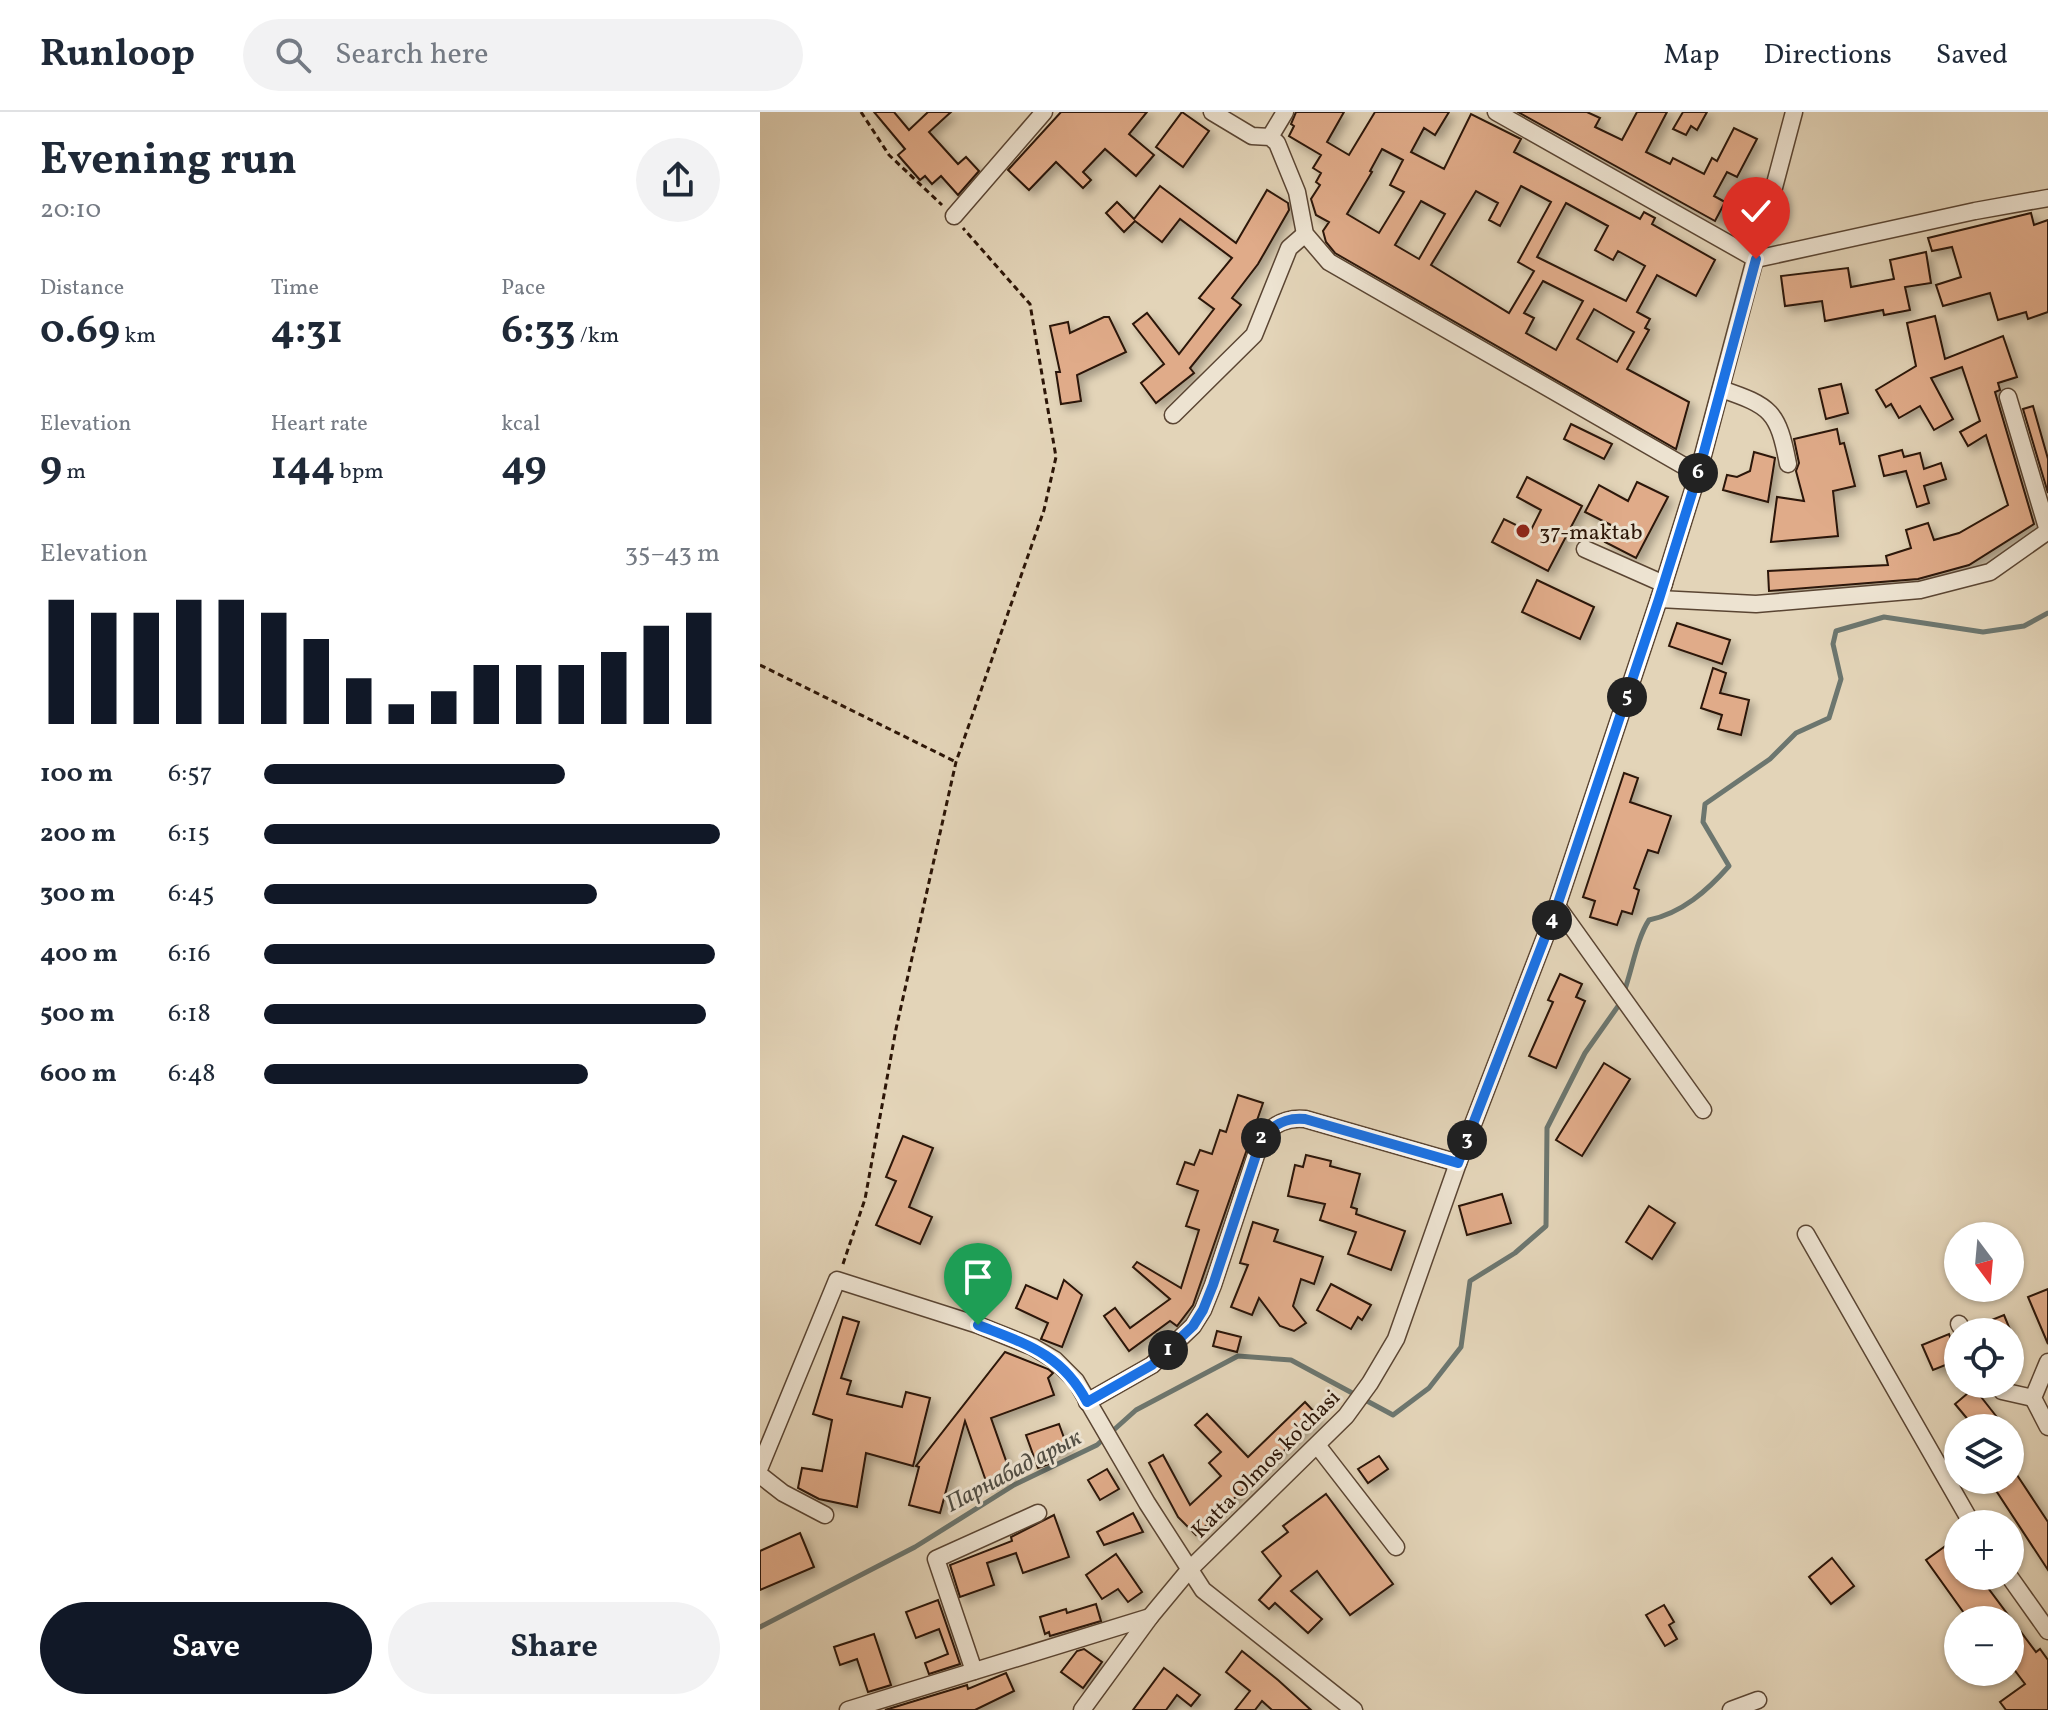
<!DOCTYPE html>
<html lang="en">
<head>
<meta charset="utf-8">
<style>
  :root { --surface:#fff; --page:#f2f2f3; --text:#1f2937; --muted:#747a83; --line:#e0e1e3; --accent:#111827 }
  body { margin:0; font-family:Vollkorn,serif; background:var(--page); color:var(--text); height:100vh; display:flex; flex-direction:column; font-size:30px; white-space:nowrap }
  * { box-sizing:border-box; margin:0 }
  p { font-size:26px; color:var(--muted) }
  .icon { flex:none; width:44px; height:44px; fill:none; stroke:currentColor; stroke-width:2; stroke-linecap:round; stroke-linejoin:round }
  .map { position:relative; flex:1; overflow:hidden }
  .details { display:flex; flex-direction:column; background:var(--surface); width:760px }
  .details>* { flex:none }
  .needle { width:52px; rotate:164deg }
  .buttons { position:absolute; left:1184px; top:1110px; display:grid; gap:16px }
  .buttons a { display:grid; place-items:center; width:80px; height:80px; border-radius:50%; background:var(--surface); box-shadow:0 2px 6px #0004; font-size:40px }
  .pin { position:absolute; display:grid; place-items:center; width:68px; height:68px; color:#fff; margin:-82px -34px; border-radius:50% 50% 50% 0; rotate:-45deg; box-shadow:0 0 8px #0007 }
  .pin .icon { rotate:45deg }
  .km { position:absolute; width:40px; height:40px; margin:-20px; border-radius:50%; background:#222; color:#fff; font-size:22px; line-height:40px; text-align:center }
  .round { display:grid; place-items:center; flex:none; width:84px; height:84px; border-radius:42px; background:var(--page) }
  .headline { display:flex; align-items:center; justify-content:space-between; height:136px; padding:0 40px }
  h1 { font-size:44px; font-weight:700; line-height:60px }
  .figures { display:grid; grid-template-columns:repeat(3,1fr); gap:12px; height:136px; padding:8px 40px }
  .figures div { display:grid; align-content:center }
  .figures b { font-size:40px; font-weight:700 }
  .figures small { font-size:22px; font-weight:400 }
  .figures p { font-size:22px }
  .chart { height:224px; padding:16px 40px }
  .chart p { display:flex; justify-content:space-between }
  .chart svg { width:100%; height:144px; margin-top:8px; stroke:var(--accent); stroke-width:6 }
  .cta { display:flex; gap:16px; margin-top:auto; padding:16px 40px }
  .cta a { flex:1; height:92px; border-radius:48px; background:var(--accent); color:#fff; font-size:32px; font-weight:700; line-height:92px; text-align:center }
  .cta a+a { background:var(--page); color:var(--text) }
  ul { padding:0 40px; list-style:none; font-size:26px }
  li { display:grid; grid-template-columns:128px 96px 1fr; align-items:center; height:60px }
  li i { height:20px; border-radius:10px; background:var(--accent) }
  header { display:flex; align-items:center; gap:48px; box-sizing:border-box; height:112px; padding:0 40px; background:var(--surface); border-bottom:2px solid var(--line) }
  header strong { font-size:38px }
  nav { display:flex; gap:44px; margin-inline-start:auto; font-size:28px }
  .search { width:560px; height:72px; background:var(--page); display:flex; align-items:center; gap:20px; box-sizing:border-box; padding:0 28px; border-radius:44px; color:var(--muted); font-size:30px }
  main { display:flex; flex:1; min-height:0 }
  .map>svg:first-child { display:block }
</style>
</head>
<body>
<header>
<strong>Runloop</strong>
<div class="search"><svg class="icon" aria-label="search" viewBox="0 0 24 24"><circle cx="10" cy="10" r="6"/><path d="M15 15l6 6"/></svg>Search here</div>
<nav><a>Map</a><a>Directions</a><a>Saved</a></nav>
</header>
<main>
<section class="details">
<div class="headline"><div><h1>Evening run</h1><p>20:10</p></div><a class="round"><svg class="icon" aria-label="share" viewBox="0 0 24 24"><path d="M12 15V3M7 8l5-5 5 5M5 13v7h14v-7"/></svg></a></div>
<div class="figures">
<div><p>Distance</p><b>0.69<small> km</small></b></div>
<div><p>Time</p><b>4:31</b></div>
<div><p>Pace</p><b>6:33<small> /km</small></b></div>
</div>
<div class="figures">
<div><p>Elevation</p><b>9<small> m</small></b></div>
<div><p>Heart rate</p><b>144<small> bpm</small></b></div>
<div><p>kcal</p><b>49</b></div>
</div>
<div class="chart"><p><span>Elevation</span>35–43 m</p>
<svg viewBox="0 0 160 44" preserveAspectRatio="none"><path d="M5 44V6M15 44V10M25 44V10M35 44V6M45 44V6M55 44V10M65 44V18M75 44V30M85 44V38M95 44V34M105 44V26M115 44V26M125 44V26M135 44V22M145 44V14M155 44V10"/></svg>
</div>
<ul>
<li><b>100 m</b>6:57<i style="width:66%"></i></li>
<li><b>200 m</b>6:15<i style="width:100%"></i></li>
<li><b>300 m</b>6:45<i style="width:73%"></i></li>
<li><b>400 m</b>6:16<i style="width:99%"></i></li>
<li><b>500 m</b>6:18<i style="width:97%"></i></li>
<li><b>600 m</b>6:48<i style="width:71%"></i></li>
</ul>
<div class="cta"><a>Save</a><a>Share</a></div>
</section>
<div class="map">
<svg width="1288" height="1598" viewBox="0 0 1288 1598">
  <defs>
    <filter id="shadow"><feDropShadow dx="5" dy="5" stdDeviation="4" flood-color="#0004"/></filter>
  </defs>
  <rect width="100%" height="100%" fill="#e3d4b8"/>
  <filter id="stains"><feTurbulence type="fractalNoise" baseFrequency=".0025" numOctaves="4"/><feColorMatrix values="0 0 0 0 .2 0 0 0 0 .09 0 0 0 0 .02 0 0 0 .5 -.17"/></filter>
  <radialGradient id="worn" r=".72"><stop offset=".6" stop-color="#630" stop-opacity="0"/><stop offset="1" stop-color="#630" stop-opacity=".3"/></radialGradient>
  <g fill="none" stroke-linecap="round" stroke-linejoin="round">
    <g stroke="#6c766f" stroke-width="5">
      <path d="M864 880C872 858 877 826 889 808 922 801 947 779 969 754L943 710 945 692 1010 647 1036 621 1069 606 1081 567 1073 532 1076 519 1124 505 1223 520 1264 514 1288 501"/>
      <polyline points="0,1515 155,1435 254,1373 337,1333 376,1298 478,1244 531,1248 633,1303 669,1276 701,1235 710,1169 755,1141 786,1114 787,1016 825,941 861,890"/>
    </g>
  </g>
  <g fill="#e0ab89" stroke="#2c1507" stroke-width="2" fill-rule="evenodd" filter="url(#shadow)">
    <polygon points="114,0 134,0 149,18 168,0 191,0 169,20 198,52 206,45 219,59 198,83 181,64 172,72 165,64 160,68 138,43 145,37"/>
    <polygon points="301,0 387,0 369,22 394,43 376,64 345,37 323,60 331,68 323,76 296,50 269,78 248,58"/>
    <polygon points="422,0 449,19 423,55 396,35"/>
    <path d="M536 0H584L567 30 589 43 615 0H689L675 23 664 16 651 40 684 57 711 2 761 27 754 40 880 107 884 100 895 106 892 112 955 148 936 184 897 163 877 200 890 207 885 216 889 218 867 257 929 290 916 337 575 141 566 130 563 119 569 110 556 103 551 87 560 73 556 70 561 61 553 56 561 43 529 24 534 14 531 12ZM622 37 643 48 630 73 644 80 619 121 587 102 612 60 610 59ZM761 74 791 90 758 150 774 159 749 201 671 153 716 79 738 91 729 108 740 114ZM661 89 685 102 659 147 635 133ZM806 91 848 114 835 138 853 148 858 139 885 154 866 189 777 145ZM783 169 823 189 796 238 766 221 774 206 764 201ZM834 197 874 220 857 250 817 227Z"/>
    <polygon points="758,0 827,0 840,6 835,15 862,28 877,0 907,0 886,40 910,52 913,46 944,62 952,46 957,49 974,16 997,27 977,65 967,60 954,84 965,90 955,109"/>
    <polygon points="923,0 947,0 937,18 931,14 926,23 913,17"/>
    <polygon points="400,74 476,131 507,78 528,91 529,98 498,152 472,186 481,193 430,256 434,261 396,291 381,271 404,252 373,212 387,201 419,242 454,197 439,186 472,146 420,107 402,130 375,109 364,120 346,101 357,90 374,107"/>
    <polygon points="1271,101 1274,113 1288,108 1288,200 1268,207 1266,200 1238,208 1230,181 1183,194 1176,173 1201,165 1192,135 1172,139 1168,126"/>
    <polygon points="1166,140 1171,171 1145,175 1150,198 1124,203 1123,198 1065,209 1062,189 1025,194 1021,164 1088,156 1091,175 1134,167 1130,148"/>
    <polygon points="1175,204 1185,247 1243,224 1257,265 1238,271 1240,278 1235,280 1274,412 1209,453 1158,467 1009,479 1008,459 1128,453 1126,444 1151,436 1146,418 1168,411 1174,428 1199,421 1248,393 1226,323 1208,334 1200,320 1220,309 1202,255 1171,266 1193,307 1174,318 1160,294 1139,306 1131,292 1126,295 1116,278 1156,254 1147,211"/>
    <polygon points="344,205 349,205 366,240 317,263 321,289 301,292 296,260 300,260 290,214 308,210 310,221"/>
    <polygon points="1081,272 1088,301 1066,307 1059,277"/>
    <polygon points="1273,294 1288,347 1288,381 1263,297"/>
    <polygon points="811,312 852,332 844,347 804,327"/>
    <polygon points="1077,317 1080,332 1084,331 1095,374 1073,379 1078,424 1011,430 1017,385 1044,389 1036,359 1039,351 1034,327"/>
    <polygon points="1142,338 1144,345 1160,341 1164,357 1181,351 1186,367 1164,374 1169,391 1157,395 1146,359 1124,364 1119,344"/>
    <polygon points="994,340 1015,346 1008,390 963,378 967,363 977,365 990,359"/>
    <polygon points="767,365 822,394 788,459 732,430 744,407 770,420 781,398 757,385"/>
    <polygon points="877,370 908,385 876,446 845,430 853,414 825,400 839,373 868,389"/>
    <polygon points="777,468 834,495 820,527 762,500"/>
    <polygon points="917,511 970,528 962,552 909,534"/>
    <polygon points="953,556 966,561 960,581 989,588 981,623 958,617 962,603 941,596"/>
    <polygon points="864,661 878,666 870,690 911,704 898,741 888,738 874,776 879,778 872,802 862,799 857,813 830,805 835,789 823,785"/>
    <polygon points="800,862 822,872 816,885 825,889 796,956 769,944 793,890 788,888"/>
    <polygon points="844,951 870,967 822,1044 796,1028"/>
    <polygon points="478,983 503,991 433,1193 417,1214 410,1209 369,1239 344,1204 355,1196 370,1216 410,1187 373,1155 377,1150 421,1176 439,1118 426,1114 438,1079 417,1072 425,1050 434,1053 440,1038 452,1042 460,1018 466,1020"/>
    <polygon points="143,1024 173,1036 149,1095 172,1105 160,1132 116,1113 136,1069 126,1065"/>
    <polygon points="546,1043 571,1049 570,1054 600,1062 591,1095 597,1097 596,1102 645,1119 631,1158 588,1142 596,1120 560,1108 565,1092 528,1084 535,1053 543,1055"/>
    <polygon points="742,1082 751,1111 707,1123 699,1094"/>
    <polygon points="889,1094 915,1111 892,1147 866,1130"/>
    <polygon points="493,1110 518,1118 514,1129 563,1145 554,1172 541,1167 533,1194 546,1211 534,1219 520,1214 499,1186 492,1203 471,1195 488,1153 480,1151"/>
    <polygon points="304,1168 322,1183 302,1235 281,1227 288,1211 256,1196 266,1173 297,1187"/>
    <polygon points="571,1172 611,1193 602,1208 598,1205 591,1217 557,1198"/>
    <polygon points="1288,1177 1288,1232 1268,1185"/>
    <polygon points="1244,1203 1251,1220 1215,1220 1214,1215"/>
    <polygon points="83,1205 99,1210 81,1266 91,1269 87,1282 142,1295 146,1280 170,1286 153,1354 106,1341 97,1395 59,1387 38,1376 42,1356 62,1359 72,1308 53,1302"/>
    <polygon points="457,1219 481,1225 477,1240 453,1234"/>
    <polygon points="1189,1222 1198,1248 1173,1258 1162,1233"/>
    <polygon points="245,1240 288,1257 293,1261 288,1266 294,1283 231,1306 251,1363 227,1372 205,1309 180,1401 149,1393 159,1355 156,1354"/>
    <polygon points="1214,1276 1240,1309 1232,1316 1215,1316 1195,1292"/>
    <polygon points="545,1290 559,1305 436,1423 418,1405 389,1351 403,1343 430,1393 461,1364 449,1351 461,1340 435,1313 447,1302 488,1345"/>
    <polygon points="299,1312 308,1337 287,1344 289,1352 278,1356 266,1323"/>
    <polygon points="619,1344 628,1357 608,1371 598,1357"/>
    <polygon points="347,1357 359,1377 340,1388 328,1368"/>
    <polygon points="1257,1363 1288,1410 1288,1458 1235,1377"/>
    <polygon points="566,1382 633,1472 590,1503 557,1459 531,1479 562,1507 548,1521 515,1491 509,1497 499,1488 521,1464 502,1440 528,1420 523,1414"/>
    <polygon points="373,1401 383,1420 344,1433 337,1420"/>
    <polygon points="294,1403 309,1445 263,1461 256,1441 227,1451 234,1473 200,1485 190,1453 252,1429 251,1425"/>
    <polygon points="40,1421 54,1455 0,1478 0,1439"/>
    <polygon points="1198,1425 1198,1464 1219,1464 1276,1540 1280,1537 1288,1548 1288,1598 1246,1598 1240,1590 1265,1572 1250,1552 1250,1508 1209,1508 1166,1448"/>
    <polygon points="356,1442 382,1480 368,1490 358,1477 342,1487 326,1463"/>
    <polygon points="1072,1446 1094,1474 1071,1492 1049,1465"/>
    <polygon points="178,1488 200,1552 169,1562 165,1551 188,1542 179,1517 156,1526 146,1500"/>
    <polygon points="336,1492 341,1509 290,1524 289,1520 285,1522 280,1505 306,1497 307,1501"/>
    <polygon points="904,1493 914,1510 909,1513 917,1527 905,1534 886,1503"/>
    <polygon points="114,1522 131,1573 108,1580 97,1547 80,1553 74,1535"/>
    <polygon points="324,1537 342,1550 323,1576 301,1560 317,1539"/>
    <polygon points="482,1539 518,1568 551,1598 512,1598 502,1589 495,1598 475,1598 490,1579 466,1560"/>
    <polygon points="404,1556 440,1583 431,1594 417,1583 406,1598 373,1598"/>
    <polygon points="246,1561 254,1579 215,1598 125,1598 207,1573 208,1577"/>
  </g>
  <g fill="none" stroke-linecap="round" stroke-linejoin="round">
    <g stroke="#5a4533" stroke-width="19">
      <g id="minor">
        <polyline points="452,0 492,24 510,25 517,31 537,80 545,122 569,150 938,362"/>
        <polyline points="736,0 996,147 1215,99 1288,86"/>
        <polyline points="510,25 525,0"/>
        <polyline points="194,104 284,0"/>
        <path d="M961 277C1011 294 1018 299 1028 352"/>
        <polyline points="1248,285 1288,419"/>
        <polyline points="413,303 494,223 529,136 545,122"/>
        <polyline points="825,437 904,472"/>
        <polyline points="899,487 996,492 1160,478 1230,460 1288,419"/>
        <polyline points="797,794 943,998"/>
        <polyline points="1046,1122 1212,1412"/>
        <polyline points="1199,1212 1204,1220"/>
        <polyline points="1288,1250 1273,1286 1288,1315"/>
        <polyline points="1237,1272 1242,1279 1273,1286"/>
        <path d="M327 1290 392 1253 433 1214 443 1198 453 1173 502 1025C514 1012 527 1005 545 1007L698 1051"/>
        <polyline points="557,1333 636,1435"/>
        <polyline points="0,1355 77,1168 218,1213 273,1235 295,1248 316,1269 387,1391 443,1478 594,1598"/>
        <polyline points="0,1363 23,1381 65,1403"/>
        <polyline points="1249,1464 1288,1519"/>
        <polyline points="214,1559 176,1447 278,1401"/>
        <polyline points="88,1598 390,1505"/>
        <polyline points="322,1598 390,1505 429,1458 586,1304 610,1271 636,1227 698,1051 797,794 899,487 938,362 1034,0"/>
        <polyline points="971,1598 998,1588"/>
      </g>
    </g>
    <g stroke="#2c1507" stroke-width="3" stroke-dasharray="6 4" stroke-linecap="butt">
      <polyline points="101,0 129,43 182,93"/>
      <polyline points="0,553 196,650"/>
      <polyline points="83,1152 105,1087 136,917 196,650 284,398 296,345 270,192 203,116"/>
    </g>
    <use href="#minor" stroke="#ede3d1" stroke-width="16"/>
  </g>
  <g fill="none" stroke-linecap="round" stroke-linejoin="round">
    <g stroke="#fff" stroke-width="16">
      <path id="route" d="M218 1213C266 1232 302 1242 327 1290L392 1253 433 1214 443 1198 453 1173 502 1025C514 1012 527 1005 545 1007L698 1051 797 794 899 487 938 362 996 147"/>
    </g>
    <use href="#route" stroke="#1a73e8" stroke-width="10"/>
  </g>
  <circle fill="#8f2418" stroke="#ede3d1" stroke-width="3" cx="763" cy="419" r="8"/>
  <g text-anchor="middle" stroke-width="6" stroke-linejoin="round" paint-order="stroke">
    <g font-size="22" fill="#2c1507" stroke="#ede3d1" text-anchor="start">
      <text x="779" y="427">37-maktab</text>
    </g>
    <g font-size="22" fill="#2c1507" stroke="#ede3d1">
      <text transform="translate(505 1351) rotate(-45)" y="8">Katta Olmos ko'chasi</text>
    </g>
    <g font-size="24" font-style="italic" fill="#514e44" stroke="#ede3d1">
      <text transform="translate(253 1358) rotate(-28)" y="8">Парнабад арык</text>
    </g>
  </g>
  <rect width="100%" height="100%" filter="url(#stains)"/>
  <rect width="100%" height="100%" fill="url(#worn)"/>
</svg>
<div class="buttons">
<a><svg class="needle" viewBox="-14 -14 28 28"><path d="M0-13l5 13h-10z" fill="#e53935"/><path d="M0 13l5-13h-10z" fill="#747a83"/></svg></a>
<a><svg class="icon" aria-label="locate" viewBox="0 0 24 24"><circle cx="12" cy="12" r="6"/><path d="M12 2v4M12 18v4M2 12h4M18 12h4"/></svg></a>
<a><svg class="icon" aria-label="layers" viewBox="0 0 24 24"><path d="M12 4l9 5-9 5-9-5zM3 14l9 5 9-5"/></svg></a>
<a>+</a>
<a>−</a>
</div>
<div class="pin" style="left:218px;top:1213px;background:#1e9e55"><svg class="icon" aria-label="arrive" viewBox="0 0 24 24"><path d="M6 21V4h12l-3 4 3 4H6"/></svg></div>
<div class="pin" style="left:996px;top:147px;background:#d93025"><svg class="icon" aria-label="check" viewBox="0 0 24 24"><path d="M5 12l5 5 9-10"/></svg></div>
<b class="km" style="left:408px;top:1238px">1</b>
<b class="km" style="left:501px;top:1026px">2</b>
<b class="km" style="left:707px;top:1028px">3</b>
<b class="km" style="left:792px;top:808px">4</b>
<b class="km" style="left:867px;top:585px">5</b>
<b class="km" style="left:938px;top:361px">6</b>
</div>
</main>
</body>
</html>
